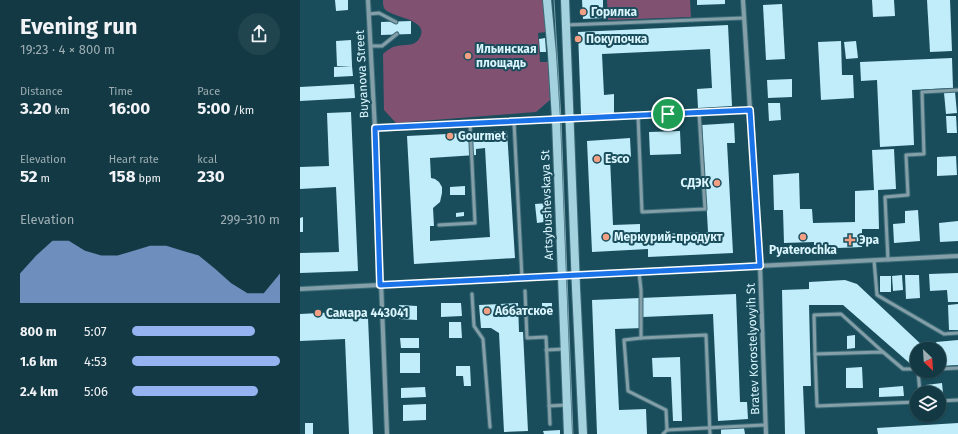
<!DOCTYPE html>
<html lang="en">
<head>
<meta charset="utf-8">
<style>
  :root { --surface:#133a44; --page:#20454f; --text:#f1f3f6; --muted:#9dadb2; --line:#32545d; --accent:#95b2f1 }
  body { margin:0; font-family:"Fira Sans",sans-serif; background:var(--page); color:var(--text); height:100vh; display:flex; flex-direction:column; font-size:15px; white-space:nowrap }
  * { box-sizing:border-box; margin:0 }
  p { font-size:13px; color:var(--muted) }
  .icon { flex:none; width:22px; height:22px; fill:none; stroke:currentColor; stroke-width:2; stroke-linecap:round; stroke-linejoin:round }
  .map { position:relative; flex:1; overflow:hidden }
  .panel { display:flex; flex-direction:column; background:var(--surface); width:300px }
  .panel>* { flex:none }
  .needle { width:26px; rotate:155deg }
  .controls { position:absolute; left:610px; top:342px; display:grid; gap:8px }
  .controls a { display:grid; place-items:center; width:36px; height:36px; border-radius:50%; background:var(--surface); box-shadow:0 1px 3px #0004,0 0 0 1px var(--line); font-size:20px }
  .pin { position:absolute; display:grid; place-items:center; width:34px; height:34px; color:#fff; margin:-17px; border:2px solid #fff; border-radius:50%; box-shadow:0 1px 4px #0007 }
  .round { display:grid; place-items:center; flex:none; width:42px; height:42px; border-radius:21px; background:var(--page) }
  .head { display:flex; align-items:center; justify-content:space-between; height:68px; padding:0 20px }
  h1 { font-size:22px; font-weight:700; line-height:30px }
  .figures { display:grid; grid-template-columns:repeat(3,1fr); gap:6px; height:68px; padding:4px 20px }
  .figures div { display:grid; align-content:center }
  .figures b { font-size:17px; font-weight:700 }
  .figures small { font-size:11px; font-weight:400 }
  .figures p { font-size:11px }
  .chart { height:112px; padding:8px 20px }
  .chart p { display:flex; justify-content:space-between }
  .chart svg { width:100%; height:72px; margin-top:4px; fill:var(--accent); opacity:.7 }
  ul { padding:0 20px; list-style:none; font-size:13px }
  li { display:grid; grid-template-columns:64px 48px 1fr; align-items:center; height:30px }
  li i { height:10px; border-radius:5px; background:var(--accent) }
  main { display:flex; flex:1; min-height:0 }
  .map>svg:first-child { display:block }
</style>
</head>
<body>
<main>
<section class="panel">
<div class="head"><div><h1>Evening run</h1><p>19:23 · 4 × 800 m</p></div><a class="round"><svg class="icon" aria-label="share" viewBox="0 0 24 24"><path d="M12 15V3M7 8l5-5 5 5M5 13v7h14v-7"/></svg></a></div>
<div class="figures">
<div><p>Distance</p><b>3.20<small> km</small></b></div>
<div><p>Time</p><b>16:00</b></div>
<div><p>Pace</p><b>5:00<small> /km</small></b></div>
</div>
<div class="figures">
<div><p>Elevation</p><b>52<small> m</small></b></div>
<div><p>Heart rate</p><b>158<small> bpm</small></b></div>
<div><p>kcal</p><b>230</b></div>
</div>
<div class="chart"><p><span>Elevation</span>299–310 m</p>
<svg viewBox="0 0 160 44" preserveAspectRatio="none"><path d="M0 44V26L10 15L20 6L30 6L40 12L50 15L60 15L70 12L80 9L90 9L100 12L110 15L120 23L130 32L140 38L150 38L160 26V44z"/></svg>
</div>
<ul>
<li><b>800 m</b>5:07<i style="width:83%"></i></li>
<li><b>1.6 km</b>4:53<i style="width:100%"></i></li>
<li><b>2.4 km</b>5:06<i style="width:85%"></i></li>
</ul>
</section>
<div class="map">
<svg width="658" height="434" viewBox="0 0 658 434">
  <rect width="100%" height="100%" fill="#194d5b"/>
  <g fill="#815172">
    <path d="M83 0H244L246 32 238 33 240 62H248L250 100 236 112 96 123 84 110 83 54C88 50 91 47 97 46 104 44 114 47 119 39 131 20 96 18 87 11 83 9 83 4 83 0Z"/>
    <polygon points="307,0 390,0 391,17 308,20"/>
  </g>
  <g fill="#c1ecf9" fill-rule="evenodd">
    <polygon points="35,0 48,0 48,10 36,11"/>
    <polygon points="282,0 303,0 303,18 283,19"/>
    <polygon points="397,0 425,0 425,4 397,5"/>
    <polygon points="572,0 594,0 595,16 573,17"/>
    <polygon points="627,0 650,0 652,51 630,52"/>
    <polygon points="482,4 485,59 466,60 463,5"/>
    <polygon points="111,21 111,34 81,35 81,22"/>
    <polygon points="428,25 432,106 398,108 397,89 412,88 410,49 302,54 304,95 314,94 314,113 281,114 278,32"/>
    <polygon points="245,38 246,52 240,52 239,39"/>
    <polygon points="51,40 52,66 37,66 36,41"/>
    <polygon points="541,41 542,75 553,75 554,98 521,100 518,42"/>
    <polygon points="556,41 558,58 546,59 544,42"/>
    <polygon points="652,58 653,88 612,90 614,145 580,147 577,80 561,81 560,62"/>
    <polygon points="52,66 53,76 34,77 34,67"/>
    <polygon points="492,79 492,97 468,98 467,80"/>
    <polygon points="54,84 55,98 0,101 0,87"/>
    <polygon points="655,92 657,113 646,114 644,93"/>
    <polygon points="468,103 480,103 481,120 469,121"/>
    <polygon points="51,112 58,271 0,273 0,253 39,252 36,187 0,189 0,167 29,166 27,113"/>
    <polygon points="646,116 656,116 657,133 647,133"/>
    <polygon points="434,123 435,143 427,143 433,253 348,257 348,249 292,252 287,141 330,138 331,157 310,158 313,225 340,224 340,235 408,232 402,125"/>
    <path d="M207 131 215 258 114 264 107 136ZM185 148 190 237 130 241V226H134L133 208 140 202 142 193V187L139 182 135 179 131 178 130 158 176 155V149Z"/>
    <polygon points="380,131 381,154 350,155 349,132"/>
    <polygon points="594,149 596,189 578,190 579,229 562,229 562,247 514,249 514,242 484,243 483,210 474,210 473,175 499,173 500,209 512,209 513,223 555,222 555,191 574,190 572,150"/>
    <polygon points="656,156 657,175 637,176 637,157"/>
    <polygon points="165,186 165,195 150,195 150,187"/>
    <polygon points="249,203 251,221 237,223 235,204"/>
    <polygon points="618,210 620,241 594,243 593,224 605,223 605,211"/>
    <polygon points="164,212 164,216 156,217 156,213"/>
    <polygon points="3,217 3,232 0,232 0,218"/>
    <polygon points="658,221 658,241 640,242 639,223"/>
    <polygon points="658,273 658,302 648,302 647,290 630,291 629,274"/>
    <polygon points="602,275 603,290 593,291 592,276"/>
    <polygon points="605,275 619,275 620,298 606,299"/>
    <rect x="580" y="276" width="11" height="16"/>
    <polygon points="545,280 557,284 624,347 637,346 636,342 658,340 658,365 639,366 639,349 617,349 617,367 614,367 543,305 509,305 511,386 503,386 505,434 485,434 482,290 509,289 509,282"/>
    <polygon points="436,294 440,402 447,402 448,419 418,421 413,314 343,317 343,328 315,329 319,410 346,409 347,434 297,434 292,300"/>
    <polygon points="141,303 161,303 162,316 141,317"/>
    <polygon points="218,303 219,332 223,332 228,431 204,432 199,333 191,328 181,328 179,305"/>
    <polygon points="242,303 252,303 252,313 249,313 249,315 243,315 243,313 242,313"/>
    <polygon points="658,304 658,330 649,330 648,305"/>
    <polygon points="99,305 117,306 117,320 99,319"/>
    <polygon points="58,311 59,318 68,318 73,434 49,434 45,339 0,341 0,314"/>
    <polygon points="149,322 161,322 162,338 149,338"/>
    <polygon points="555,335 555,348 547,349 547,336"/>
    <polygon points="100,338 119,338 119,348 101,348"/>
    <rect x="100" y="353" width="20" height="20"/>
    <polygon points="380,357 382,421 373,421 371,377 353,377 352,358"/>
    <polygon points="156,366 170,366 171,386 164,386 163,376 156,376"/>
    <polygon points="562,367 563,388 546,388 546,368"/>
    <polygon points="642,383 643,393 627,393 626,385"/>
    <polygon points="603,386 604,396 579,397 579,388"/>
    <polygon points="125,387 126,397 101,398 101,388"/>
    <polygon points="126,404 126,420 103,421 103,405"/>
    <rect x="5" y="423" width="8" height="11"/>
    <polygon points="658,423 658,434 578,434 577,428"/>
    <polygon points="444,428 445,434 421,434 421,429"/>
    <polygon points="260,430 260,434 244,434 243,431"/>
  </g>
  <g fill="none" stroke-linecap="round" stroke-linejoin="round">
    <g stroke="#3c6b78" stroke-width="5">
      <g id="lane">
        <polyline points="69,14 79,13 96,22"/>
        <polyline points="266,25 444,18"/>
        <polyline points="71,46 82,46 97,34"/>
        <polyline points="338,115 342,212 405,209 399,112"/>
        <polyline points="214,122 222,278"/>
        <polyline points="139,225 175,223 170,124"/>
        <polyline points="574,260 577,295 644,334 658,333"/>
        <polyline points="588,260 585,197 608,195 606,155 624,154 622,92 658,90"/>
        <polyline points="339,272 341,290 341,338 406,335 410,434"/>
        <polyline points="225,291 227,338 246,337 250,424"/>
        <polyline points="172,294 174,326 183,339 190,427"/>
        <polyline points="341,338 324,340 328,391 366,410 367,430"/>
        <polyline points="246,350 264,349"/>
        <polyline points="515,354 514,315 541,314 583,352"/>
        <polyline points="617,369 603,369 583,352 515,354 517,406 617,402"/>
        <polyline points="639,369 658,368"/>
        <polyline points="618,371 620,393"/>
        <polyline points="639,401 658,400"/>
        <polyline points="249,406 266,405"/>
        <polyline points="363,434 367,430 465,425"/>
      </g>
    </g>
    <g stroke="#3c6b78" stroke-width="6">
      <g id="street">
        <polyline points="68,0 75,129 87,434"/>
        <polyline points="443,0 460,266 466,434"/>
        <polyline points="75,129 450,110"/>
        <polyline points="0,289 658,256"/>
      </g>
    </g>
    <g stroke="#3c6b78" stroke-width="10">
      <g id="secondary">
        <polyline points="247,0 252,54 256,119 268,434"/>
        <polyline points="265,0 276,288 283,434"/>
      </g>
    </g>
    <use href="#lane" stroke="#849fa8" stroke-width="3"/>
    <use href="#street" stroke="#849fa8" stroke-width="4"/>
    <use href="#secondary" stroke="#a5d2df" stroke-width="8"/>
    <polyline stroke="#779faa" stroke-width="1" points="254,0 261,119 273,434"/>
  </g>
  <g fill="none" stroke-linecap="round" stroke-linejoin="round">
    <g stroke="#fff" stroke-width="8">
      <polygon id="route" points="450,110 460,266 80,285 75,128"/>
    </g>
    <use href="#route" stroke="#1a73e8" stroke-width="5"/>
  </g>
  <g fill="#f39f84" stroke="#194d5b" stroke-width="1.5">
    <circle cx="283" cy="12" r="4"/>
    <circle cx="278" cy="39" r="4"/>
    <circle cx="168" cy="56" r="4"/>
    <circle cx="150" cy="136" r="4"/>
    <circle cx="297" cy="159" r="4"/>
    <circle cx="417" cy="183" r="4"/>
    <circle cx="306" cy="237" r="4"/>
    <circle cx="503" cy="237" r="4"/>
    <path d="M548 234h4v4h4v4h-4v4h-4v-4h-4v-4h4z"/>
    <circle cx="187" cy="311" r="4"/>
    <circle cx="18" cy="313" r="4"/>
  </g>
  <g text-anchor="middle" stroke-width="4" stroke-linejoin="round" paint-order="stroke">
    <g font-size="12" font-weight="bold" fill="#dbf6fe" stroke="#194d5b" text-anchor="start">
      <text x="291" y="16">Горилка</text>
      <text x="286" y="43">Покупочка</text>
      <text x="176" y="53">Ильинская<tspan x="176" dy="14">площадь</tspan></text>
      <text x="158" y="140">Gourmet</text>
      <text x="305" y="163">Esco</text>
      <text x="409" y="187" text-anchor="end">СДЭК</text>
      <text x="314" y="241">Меркурий-продукт</text>
      <text x="559" y="244">Эра</text>
      <text x="503" y="254" text-anchor="middle">Pyaterochka</text>
      <text x="195" y="315">Аббатское</text>
      <text x="26" y="317">Самара 443041</text>
    </g>
    <g font-size="12" fill="#dbf6fe" stroke="#194d5b">
      <text transform="translate(62 74) rotate(-93)" y="4">Buyanova Street</text>
      <text transform="translate(247 205) rotate(-92)" y="4">Artsybushevskaya St</text>
      <text transform="translate(453 349) rotate(-92)" y="4">Bratev Korostelyovyih St</text>
    </g>
  </g>
</svg>
<div class="controls">
<a><svg class="needle" viewBox="-14 -14 28 28"><path d="M0-13l5 13h-10z" fill="#e53935"/><path d="M0 13l5-13h-10z" fill="#9dadb2"/></svg></a>
<a><svg class="icon" aria-label="layers" viewBox="0 0 24 24"><path d="M12 4l9 5-9 5-9-5zM3 14l9 5 9-5"/></svg></a>
</div>
<div class="pin" style="left:368px;top:114px;background:#1e9e55"><svg class="icon" aria-label="arrive" viewBox="0 0 24 24"><path d="M6 21V4h12l-3 4 3 4H6"/></svg></div>
</div>
</main>
</body>
</html>
